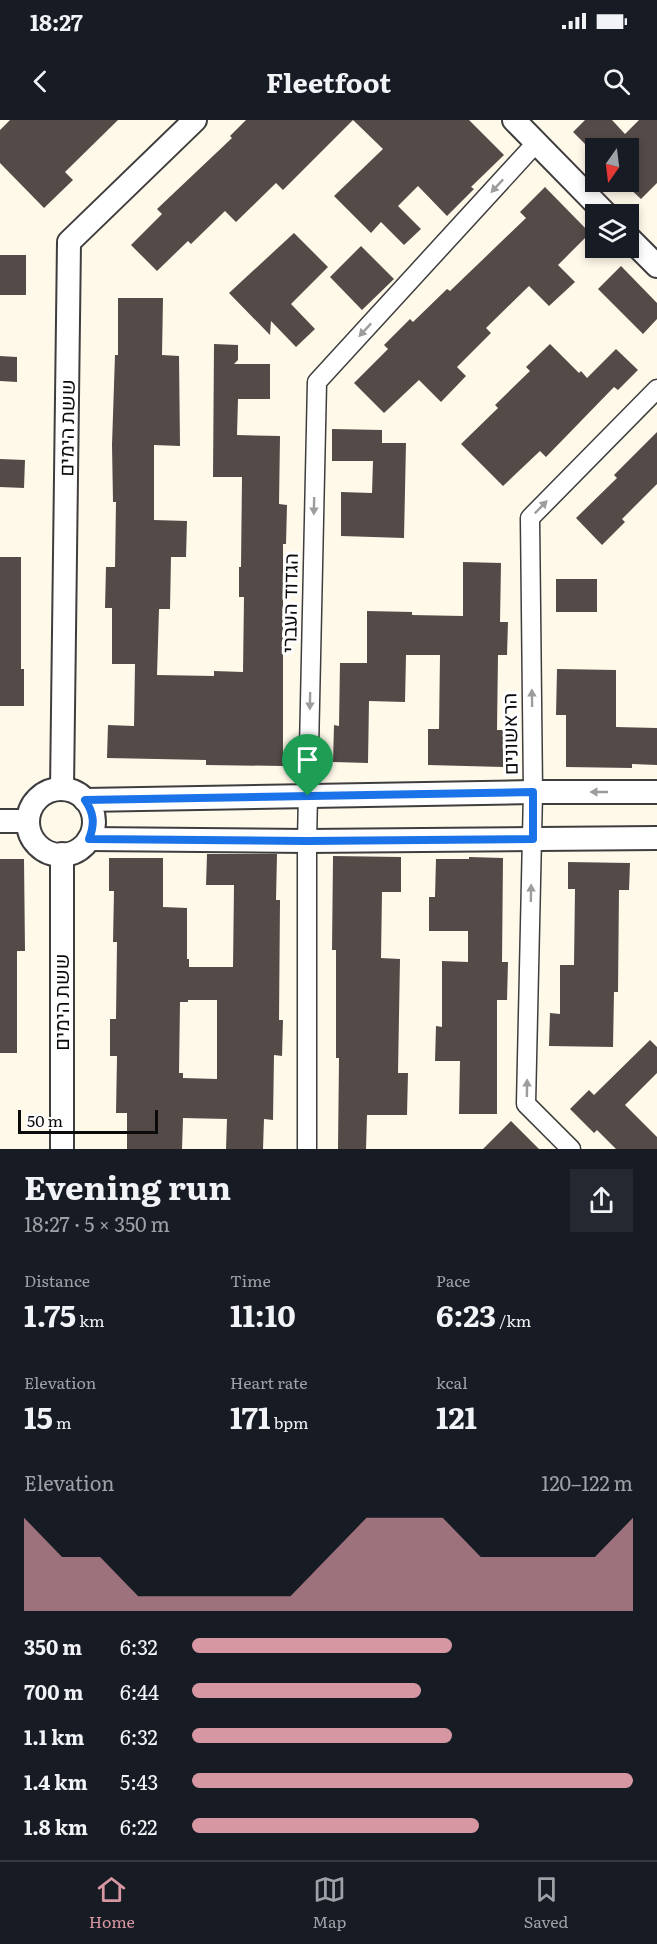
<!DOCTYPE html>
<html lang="en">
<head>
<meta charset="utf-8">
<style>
  :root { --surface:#171b24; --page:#242831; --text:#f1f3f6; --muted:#9ea1a6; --line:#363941; --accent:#d797a2 }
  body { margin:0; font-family:Literata,Heebo,serif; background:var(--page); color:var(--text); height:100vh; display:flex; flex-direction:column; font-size:22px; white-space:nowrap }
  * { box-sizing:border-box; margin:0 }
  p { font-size:20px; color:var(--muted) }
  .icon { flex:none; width:33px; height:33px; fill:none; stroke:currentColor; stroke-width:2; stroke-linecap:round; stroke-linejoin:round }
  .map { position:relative; height:1029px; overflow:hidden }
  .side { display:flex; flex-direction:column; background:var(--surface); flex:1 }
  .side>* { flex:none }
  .needle { width:39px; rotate:194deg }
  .tools { position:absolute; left:585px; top:18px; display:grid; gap:12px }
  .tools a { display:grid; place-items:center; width:54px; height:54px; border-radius:0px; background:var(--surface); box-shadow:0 3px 9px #0003; font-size:30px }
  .scale { position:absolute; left:18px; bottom:15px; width:140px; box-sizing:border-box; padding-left:6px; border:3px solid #0b0b0b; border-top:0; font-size:16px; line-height:21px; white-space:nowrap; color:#0b0b0b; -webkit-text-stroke:4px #fff; paint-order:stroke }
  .pin { position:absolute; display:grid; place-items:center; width:51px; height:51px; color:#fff; margin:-62px -26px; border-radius:50% 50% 50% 0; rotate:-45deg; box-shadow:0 0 6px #0007 }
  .pin .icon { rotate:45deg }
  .round { display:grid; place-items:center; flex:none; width:63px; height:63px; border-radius:0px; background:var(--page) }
  .head { display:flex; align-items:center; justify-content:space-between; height:102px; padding:0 24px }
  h1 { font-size:33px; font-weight:700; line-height:45px }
  .figures { display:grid; grid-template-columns:repeat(3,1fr); gap:9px; height:102px; padding:6px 24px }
  .figures div { display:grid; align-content:center }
  .figures b { font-size:30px; font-weight:700 }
  .figures small { font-size:16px; font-weight:400 }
  .figures p { font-size:16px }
  .chart { height:168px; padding:12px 24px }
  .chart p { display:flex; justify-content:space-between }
  .chart svg { width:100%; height:108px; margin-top:6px; fill:var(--accent); opacity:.7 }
  ul { padding:0 24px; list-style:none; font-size:20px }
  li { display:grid; grid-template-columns:96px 72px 1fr; align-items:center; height:45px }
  li i { height:15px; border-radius:8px; background:var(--accent) }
  .status { display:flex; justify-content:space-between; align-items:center; height:42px; padding:0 30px; background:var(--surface); direction:ltr }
  .status svg { height:16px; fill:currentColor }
  header { display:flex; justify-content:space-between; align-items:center; height:78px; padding:0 24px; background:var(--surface); font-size:27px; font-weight:700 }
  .tabs { display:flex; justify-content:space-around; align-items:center; height:84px; border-top:2px solid var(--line); background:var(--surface); font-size:16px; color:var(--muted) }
  .tabs a { display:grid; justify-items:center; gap:3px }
  .tabs .active { color:var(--accent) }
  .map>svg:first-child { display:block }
</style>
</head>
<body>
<div class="status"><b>18:27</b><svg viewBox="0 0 49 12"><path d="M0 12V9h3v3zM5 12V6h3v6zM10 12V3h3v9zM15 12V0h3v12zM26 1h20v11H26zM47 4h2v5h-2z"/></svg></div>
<header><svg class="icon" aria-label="back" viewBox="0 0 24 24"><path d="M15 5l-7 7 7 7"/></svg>Fleetfoot<svg class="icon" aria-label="search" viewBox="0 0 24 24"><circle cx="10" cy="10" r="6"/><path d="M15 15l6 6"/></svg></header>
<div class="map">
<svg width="657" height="1029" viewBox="0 0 657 1029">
  <rect width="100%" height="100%" fill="#fff9ea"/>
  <g fill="#544b48" fill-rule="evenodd">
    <polygon points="10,0 118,0 65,52 73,60 44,88 0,43 0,10"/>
    <polygon points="246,0 469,0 504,35 471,67 474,69 447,96 418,66 398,86 421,109 404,125 381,102 371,113 334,76 383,29 353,0 283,70 276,63 236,102 225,91 191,124 188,121 157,151 131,125 162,94 157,89 232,18 230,16"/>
    <polygon points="585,0 612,0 625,14 639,0 657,0 657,63 641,79 628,67 628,28 596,28 596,35 573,12"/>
    <polygon points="545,67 590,113 558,145 575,162 549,186 529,166 486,208 491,213 457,247 466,256 441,282 419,260 384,293 354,263 388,229 384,225 410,199 413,202 447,169 450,171 526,98 520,92"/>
    <polygon points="294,113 328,147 291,184 315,209 296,227 271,201 270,215 229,173"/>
    <polygon points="361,126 394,159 362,190 330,157"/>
    <rect x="0" y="135" width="26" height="40"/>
    <polygon points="621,146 657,183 657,199 643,214 598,169"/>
    <polygon points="118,178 163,178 162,235 179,236 180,326 154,325 154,400 187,401 186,437 171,437 170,489 159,489 157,555 214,556 214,551 243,552 244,477 239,477 239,447 241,447 242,357 213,357 214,224 238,225 238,240 234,244 270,244 270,279 238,279 237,315 280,316 279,384 287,385 286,424 283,424 283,646 206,645 206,640 107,638 108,605 134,606 135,544 112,544 112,488 105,488 106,447 115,447 116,382 113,382 112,325 115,235 118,235"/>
    <polygon points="550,224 579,253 581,251 587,258 616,229 638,250 618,270 614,267 546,337 540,331 503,366 461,324 498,288 495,285 530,251 526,247"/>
    <polygon points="0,236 17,237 17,262 0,261"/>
    <polygon points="332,309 382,310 382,323 406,323 404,418 341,416 341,372 372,373 373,341 332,341"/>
    <polygon points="657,312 657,364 622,399 625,402 602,425 576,398 617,358 614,355"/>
    <polygon points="0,339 25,340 24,368 0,367"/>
    <polygon points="0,437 21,437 21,549 24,549 24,586 0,586"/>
    <polygon points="463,442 501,443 500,502 508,502 507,535 498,535 497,610 503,610 503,647 428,645 428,609 439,609 440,535 406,535 405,582 369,581 368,643 333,642 334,605 339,606 340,543 367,543 367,491 412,492 412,495 463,496"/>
    <rect x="556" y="459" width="41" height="33"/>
    <polygon points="557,549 616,550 616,607 657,608 657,645 632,644 632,648 566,647 566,595 556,595"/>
    <path d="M207 734H277L276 780H280L279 900H283L282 936 274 935 273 1000 264 999 263 1029H226L227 999 183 998 182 1029H127V993H116L117 936H110V899H116L117 822H113L114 771H109V738H163V787L187 788V839H189V847H233L234 765H206ZM188 880H217V959L183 958V953H179L180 882H188Z"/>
    <polygon points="333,736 401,737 401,772 382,772 381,838 400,839 398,953 408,953 407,995 367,995 366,1029 338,1029 339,938 336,938 336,830 332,830"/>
    <polygon points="469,737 503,738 502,842 508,842 507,880 497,880 497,994 459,994 460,941 435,941 436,906 442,907 442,841 468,842 468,811 429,811 429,777 435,777 436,739 469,739"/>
    <polygon points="0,739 24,739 25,831 17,831 17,933 0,933"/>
    <polygon points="568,742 630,743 629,770 619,770 618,872 614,872 613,927 549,926 550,893 560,894 560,845 574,845 575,769 568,769"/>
    <polygon points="650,920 657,927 657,953 625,985 657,1017 657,1029 616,1029 597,1010 594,1013 570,989 589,970 594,975"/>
    <polygon points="511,1001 539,1029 483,1029"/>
  </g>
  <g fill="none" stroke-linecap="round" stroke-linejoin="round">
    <g stroke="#3e3e3e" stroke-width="21">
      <g id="minor">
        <polyline points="307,1029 307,721 317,262 536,23"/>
        <polyline points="571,1029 526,984 533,672 530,398 657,269"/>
      </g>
    </g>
    <g stroke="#3e3e3e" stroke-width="26">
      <g id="tertiary">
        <polyline points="514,0 606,94"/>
        <polyline points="628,117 657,146"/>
        <polyline points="62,669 69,122 195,0"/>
        <circle cx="61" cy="702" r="33"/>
        <polyline points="85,680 533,672 657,672"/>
        <polyline points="0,701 28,701"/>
        <polyline points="89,719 307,721 657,718"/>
        <polyline points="62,734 62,1029"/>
      </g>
    </g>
    <use href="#minor" stroke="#fff" stroke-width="18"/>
    <use href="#tertiary" stroke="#fff" stroke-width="22"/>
  </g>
  <defs><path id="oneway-solid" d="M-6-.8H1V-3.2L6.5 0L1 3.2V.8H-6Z" transform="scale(1.5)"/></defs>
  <g fill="#9d9d9d">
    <use href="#oneway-solid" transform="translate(497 66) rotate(133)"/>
    <use href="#oneway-solid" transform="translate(365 210) rotate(133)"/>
    <use href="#oneway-solid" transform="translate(314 386) rotate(91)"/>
    <use href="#oneway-solid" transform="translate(541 387) rotate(-46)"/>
    <use href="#oneway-solid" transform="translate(532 578) rotate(-91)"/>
    <use href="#oneway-solid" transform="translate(310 581) rotate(91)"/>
    <use href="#oneway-solid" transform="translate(599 672) rotate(-180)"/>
    <use href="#oneway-solid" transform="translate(531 773) rotate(-89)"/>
    <use href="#oneway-solid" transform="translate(527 968) rotate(-89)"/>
  </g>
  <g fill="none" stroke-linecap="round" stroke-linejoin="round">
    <g stroke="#fff" stroke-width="12">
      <path id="route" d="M533 672V719L307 721 89 719C95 704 94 693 85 680Z"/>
    </g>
    <use href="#route" stroke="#1a73e8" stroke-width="8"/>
  </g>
  <g text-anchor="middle" stroke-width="6" stroke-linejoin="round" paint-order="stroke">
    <g font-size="20" fill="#0b0b0b" stroke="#fff">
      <text transform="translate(67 308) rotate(-89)" y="7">ששת הימים</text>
      <text transform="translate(290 483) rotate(-89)" y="7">הגדוד העברי</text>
      <text transform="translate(510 614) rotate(-91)" y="7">הראשונים</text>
      <text transform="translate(62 882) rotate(-90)" y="7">ששת הימים</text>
    </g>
  </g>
</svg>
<div class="tools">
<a><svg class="needle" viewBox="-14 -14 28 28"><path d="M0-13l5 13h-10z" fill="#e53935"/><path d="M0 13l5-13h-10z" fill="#9ea1a6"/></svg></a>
<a><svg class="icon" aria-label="layers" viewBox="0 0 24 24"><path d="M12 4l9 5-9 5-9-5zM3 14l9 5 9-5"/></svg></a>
</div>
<div class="scale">50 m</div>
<div class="pin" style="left:308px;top:676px;background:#1e9e55"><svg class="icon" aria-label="arrive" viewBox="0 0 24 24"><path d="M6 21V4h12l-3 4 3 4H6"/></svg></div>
</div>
<section class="side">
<div class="head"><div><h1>Evening run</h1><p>18:27 · 5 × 350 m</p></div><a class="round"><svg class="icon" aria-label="share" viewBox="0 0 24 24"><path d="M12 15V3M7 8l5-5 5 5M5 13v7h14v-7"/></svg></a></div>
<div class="figures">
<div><p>Distance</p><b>1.75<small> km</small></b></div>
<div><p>Time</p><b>11:10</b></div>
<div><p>Pace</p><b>6:23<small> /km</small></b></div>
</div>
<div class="figures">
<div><p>Elevation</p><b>15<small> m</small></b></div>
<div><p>Heart rate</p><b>171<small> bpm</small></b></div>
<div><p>kcal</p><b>121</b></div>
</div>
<div class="chart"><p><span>Elevation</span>120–122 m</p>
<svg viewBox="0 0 160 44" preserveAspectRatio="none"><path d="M0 44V6L10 22L20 22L30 38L40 38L50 38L60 38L70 38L80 22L90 6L100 6L110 6L120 22L130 22L140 22L150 22L160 6V44z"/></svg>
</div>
<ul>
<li><b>350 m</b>6:32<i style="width:59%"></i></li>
<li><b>700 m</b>6:44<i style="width:52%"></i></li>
<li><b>1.1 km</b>6:32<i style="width:59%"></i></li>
<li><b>1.4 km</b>5:43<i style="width:100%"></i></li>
<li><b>1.8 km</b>6:22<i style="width:65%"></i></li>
</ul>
</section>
<nav class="tabs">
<a class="active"><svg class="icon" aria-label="home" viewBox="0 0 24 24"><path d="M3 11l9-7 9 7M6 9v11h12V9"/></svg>Home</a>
<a><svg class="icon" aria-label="map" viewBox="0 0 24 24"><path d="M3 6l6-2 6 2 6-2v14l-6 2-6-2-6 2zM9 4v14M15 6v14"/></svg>Map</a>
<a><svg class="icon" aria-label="saved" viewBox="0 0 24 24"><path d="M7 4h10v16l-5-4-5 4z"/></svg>Saved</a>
</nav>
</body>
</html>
